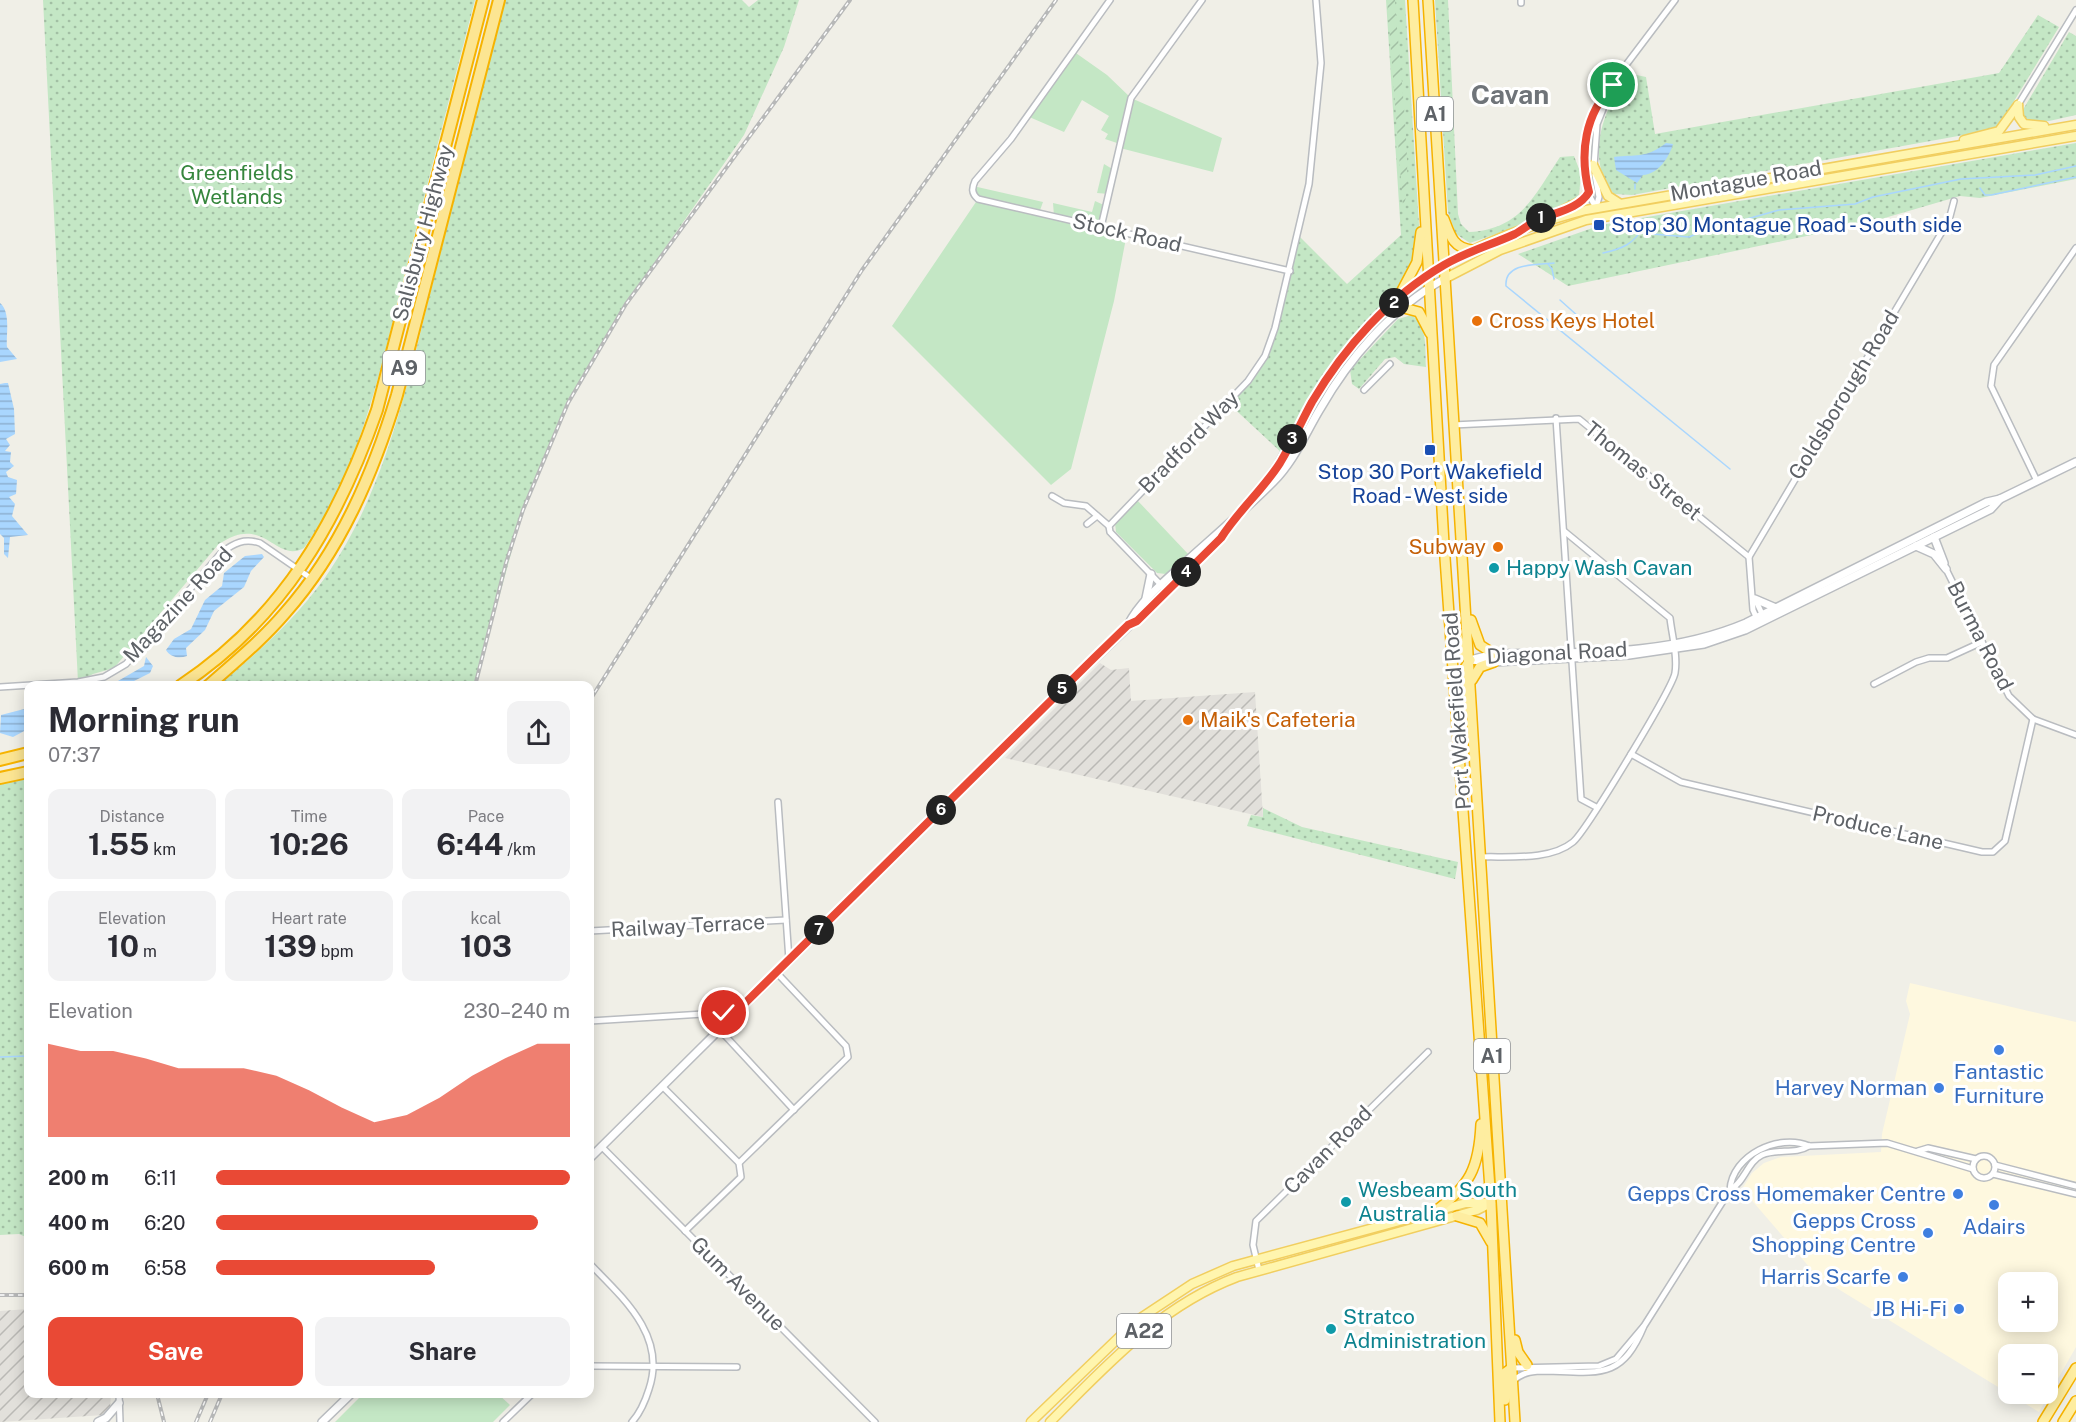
<!DOCTYPE html>
<html lang="en">
<head>
<meta charset="utf-8">
<style>
  :root { --surface:#fff; --page:#f2f2f3; --text:#2b2b33; --muted:#7c7c81; --accent:#e94935 }
  body { margin:0; font-family:"Public Sans",sans-serif; background:var(--page); color:var(--text); height:100vh; display:flex; flex-direction:column; font-size:22px; white-space:nowrap }
  * { box-sizing:border-box; margin:0 }
  p { font-size:20px; color:var(--muted) }
  .icon { flex:none; width:33px; height:33px; fill:none; stroke:currentColor; stroke-width:2; stroke-linecap:round; stroke-linejoin:round }
  .map { position:relative; flex:1; overflow:hidden }
  .sheet { position:absolute; left:24px; top:681px; width:570px; height:717px; display:flex; flex-direction:column; background:var(--surface); border-radius:12px; box-shadow:0 3px 15px #0003 }
  .sheet>* { flex:none }
  .fabs { position:absolute; left:1998px; top:1272px; display:grid; gap:12px }
  .fabs a { display:grid; place-items:center; width:60px; height:60px; border-radius:12px; background:var(--surface); box-shadow:0 3px 15px #0003; font-size:30px }
  .pin { position:absolute; display:grid; place-items:center; width:51px; height:51px; color:#fff; margin:-26px; border:3px solid #fff; border-radius:50%; box-shadow:0 2px 6px #0007 }
  .km { position:absolute; width:30px; height:30px; margin:-15px; border-radius:50%; background:#222; color:#fff; font-size:16px; line-height:30px; text-align:center }
  .round { display:grid; place-items:center; flex:none; width:63px; height:63px; border-radius:12px; background:var(--page) }
  .summary { display:flex; align-items:center; justify-content:space-between; height:102px; padding:0 24px }
  h1 { font-size:33px; font-weight:700; line-height:45px }
  .stats { display:grid; grid-template-columns:repeat(3,1fr); gap:9px; height:102px; padding:6px 24px }
  .stats div { display:grid; align-content:center; border-radius:12px; background:var(--page); text-align:center }
  .stats b { font-size:30px; font-weight:700 }
  .stats small { font-size:16px; font-weight:400 }
  .stats p { font-size:16px }
  .chart { height:168px; padding:12px 24px }
  .chart p { display:flex; justify-content:space-between }
  .chart svg { width:100%; height:108px; margin-top:6px; fill:var(--accent); opacity:.7 }
  .action { display:flex; gap:12px; margin-top:auto; padding:12px 24px }
  .action a { flex:1; height:69px; border-radius:12px; background:var(--accent); color:#fff; font-size:24px; font-weight:700; line-height:69px; text-align:center }
  .action a+a { background:var(--page); color:var(--text) }
  ul { padding:0 24px; list-style:none; font-size:20px }
  li { display:grid; grid-template-columns:96px 72px 1fr; align-items:center; height:45px }
  li i { height:15px; border-radius:8px; background:var(--accent) }
  .map>svg:first-child { display:block }
</style>
</head>
<body>
<div class="map">
<svg width="2076" height="1422" viewBox="0 0 2076 1422">
  <defs>
    <pattern id="industrial-furrows" width="10" height="10" patternUnits="userSpaceOnUse" patternTransform="scale(1.5)"><rect width="10" height="10" fill="#e2e0db"/><path d="M-1 1l2-2M0 10L10 0M9 11l2-2" fill="none" stroke="#bab9b5"/></pattern>
    <pattern id="park-dots" width="8" height="8" patternUnits="userSpaceOnUse" patternTransform="scale(1.5)"><rect width="8" height="8" fill="#c4e7c5"/><path d="M2 2h.1M6 6h.1" fill="none" stroke="#a2bfa4" stroke-width="1.8" stroke-linecap="round"/></pattern>
    <pattern id="garden-furrows" width="10" height="10" patternUnits="userSpaceOnUse" patternTransform="scale(1.5)"><rect width="10" height="10" fill="#c4e7c5"/><path d="M-1 1l2-2M0 10L10 0M9 11l2-2" fill="none" stroke="#a2bfa4"/></pattern>
    <pattern id="water-rules" width="6" height="5" patternUnits="userSpaceOnUse" patternTransform="scale(1.5)"><rect width="6" height="5" fill="#a9d6fe"/><path d="M0 2.5h6" fill="none" stroke="#8db1d1"/></pattern>
  </defs>
  <rect width="100%" height="100%" fill="#f0efe7"/>
  <path fill="#fef8df" fill-rule="evenodd" d="M1910 983 2076 1022V1347L2039 1412 1817 1276 1742 1189 1752 1173 1764 1163 1781 1157 1881 1152 1882 1134 1910 1014 1906 1001ZM2008 1282H2048V1322H2008ZM2008 1354H2048V1394H2008Z"/>
  <g fill="url(#industrial-furrows)">
    <polygon points="1100,663 1111,670 1129,668 1131,701 1255,692 1263,817 1005,758"/>
    <polygon points="28,1309 28,1394 111,1394 110,1409 103,1415 0,1422 0,1311"/>
  </g>
  <g fill="#c4e7c5">
    <polygon points="1073,51 1107,75 1131,98 1222,138 1213,172 1120,148 1120,144 1105,139 1108,134 1101,130 1109,116 1082,100 1064,132 1027,116"/>
    <polygon points="1104,164 1114,170 1109,194 1097,193"/>
    <polygon points="973,186 1043,202 1039,213 1054,216 1053,203 1092,212 1095,201 1106,206 1101,227 1127,233 1114,301 1071,469 1051,485 892,326 978,199"/>
    <polygon points="1137,500 1189,555 1166,574 1157,573 1116,532 1115,523"/>
    <polygon points="363,1394 498,1394 510,1405 493,1422 335,1422"/>
  </g>
  <g fill="url(#park-dots)">
    <path d="M43 0H475C451 92 427 185 404 277 380 370 361 468 304 548 275 564 264 512 218 545L114 668 93 674 78 682Z"/>
    <path d="M505 0H742L749 7 758 0H799L784 47 744 135 626 304 571 397 523 510 475 685H219C258 652 293 622 324 579 386 491 407 385 433 282 457 188 481 94 505 0Z"/>
    <polygon points="1386,0 1405,0 1420,241 1419,254 1397,300 1353,342 1284,455 1227,402 1265,356 1298,235 1347,284 1401,235"/>
    <path d="M1435 0H1448L1458 214 1461 224 1469 232C1521 229 1534 196 1560 157L1574 156 1581 174 1579 195 1572 201 1513 228 1470 243 1456 234 1448 212Z"/>
    <path d="M2038 15 2059 27 1997 129 1632 195 1614 194C1584 161 1603 103 1632 74L1646 77 1655 134 1999 73Z"/>
    <polygon points="2069,32 2076,36 2076,115 2049,121 2028,121 2022,113 2024,108"/>
    <polygon points="2076,143 2076,179 1980,198 1960,196 1864,224 1568,286 1518,254 1601,225"/>
    <path d="M1412 315C1428 326 1425 350 1426 367L1404 364 1395 357 1385 359 1359 389 1352 384 1350 370 1398 319Z"/>
    <polygon points="28,779 28,1238 19,1234 0,1235 0,784"/>
    <polygon points="1263,808 1302,827 1458,862 1455,879 1247,826 1251,815 1263,817"/>
  </g>
  <path fill="url(#garden-furrows)" d="M1387 0H1395C1396 31 1416 191 1403 206Z"/>
  <g fill="url(#water-rules)">
    <path d="M1666 143 1673 144C1669 158 1658 174 1643 175L1637 183 1616 170 1614 157C1635 154 1646 159 1666 143Z"/>
    <path d="M0 303C11 312 6 335 7 347L17 359 0 362Z"/>
    <polygon points="5,383 8,383 14,409 15,434 6,439 10,445 5,451 11,452 10,462 14,466 6,472 8,477 17,480 16,494 9,497 15,504 12,516 28,535 10,537 8,558 4,554 4,538 0,534 0,384"/>
    <path d="M262 554 264 557 251 571 244 587 214 611 205 630 186 648 187 656C179 659 170 657 166 650L174 639 191 629 205 600 222 586 224 573 245 556Z"/>
    <polygon points="146,657 153,666 150,673 126,685 111,685 144,666"/>
    <polygon points="28,708 28,729 13,737 0,733 1,715"/>
  </g>
  <g fill="none" stroke-linecap="round" stroke-linejoin="round">
    <g stroke="#a9d6fe" stroke-width="1.5">
      <polyline points="1635,184 1635,189"/>
      <polyline points="1980,188 1985,195 1991,195 2076,177"/>
      <polyline points="1640,233 1689,237 1719,224 1740,221 1779,210 1855,204 1873,197 1961,179 2035,175 2076,166"/>
      <path d="M1603 253C1622 249 1634 244 1644 226L1641 219"/>
      <path d="M1554 263C1538 265 1504 262 1506 286L1730 469"/>
      <polyline points="1548,264 1552,269 1554,279"/>
      <polyline points="1560,300 1579,317 1582,329"/>
      <polyline points="0,1057 28,1056"/>
    </g>
    <g stroke="#b9bcc0" stroke-width="8">
      <g id="minor">
        <path d="M1110 0 1011 139 975 181C972 188 971 193 978 199L1290 271"/>
        <polyline points="1521,3 1521,0"/>
        <polyline points="2018,105 2076,10"/>
        <polyline points="1594,166 1597,124 1611,89"/>
        <polyline points="1595,175 1599,197 1596,207"/>
        <path d="M1596 207C1575 177 1584 128 1601 98L1675 0"/>
        <polyline points="1101,227 1131,98 1202,0"/>
        <polyline points="1364,390 1390,364"/>
        <polyline points="1556,418 1581,799 1596,807"/>
        <polyline points="1453,425 1579,419 1749,557"/>
        <polyline points="2037,481 1991,386 1994,365 2076,248"/>
        <polyline points="1052,496 1064,503 1086,506 1109,526"/>
        <polyline points="1087,524 1097,516"/>
        <polyline points="1946,569 2009,696 2033,719 2076,735"/>
        <polyline points="1163,587 1110,532 1109,526 1248,381 1265,356 1275,328 1309,184 1321,63 1316,0"/>
        <polyline points="1755,599 1764,618"/>
        <polyline points="1757,619 1753,610 1749,557 1949,220 1954,201"/>
        <polyline points="1874,684 1916,662 1929,658 1947,658 1982,642"/>
        <path d="M0 687 78 682 104 677 126 664 221 553C234 543 244 538 260 543L312 579"/>
        <polyline points="1631,754 1681,782 1982,852 1993,852 2005,841 2033,719"/>
        <polyline points="778,802 789,960"/>
        <path d="M1479 857C1508 856 1550 861 1573 842 1586 831 1672 689 1675 673 1678 656 1672 636 1670 618L1564 531"/>
        <polyline points="590,931 786,920"/>
        <polyline points="590,1021 736,1012"/>
        <polyline points="719,1029 794,1110"/>
        <polyline points="662,1086 739,1163 741,1177 685,1231"/>
        <polyline points="601,1146 875,1422"/>
        <polyline points="1918,1151 1928,1148 1976,1159"/>
        <circle cx="1984" cy="1167" r="11"/>
        <polyline points="739,1163 848,1057 846,1046 776,972"/>
        <polyline points="1995,1165 2076,1186"/>
        <polyline points="1993,1174 2076,1194"/>
        <path d="M1730 1190C1745 1182 1747 1162 1762 1155 1777 1148 1795 1155 1809 1146"/>
        <path d="M590 1264C623 1298 667 1336 649 1389 645 1402 641 1412 632 1422"/>
        <polyline points="1259,1270 1253,1245 1256,1221 1428,1052"/>
        <polyline points="590,1366 737,1367"/>
        <polyline points="1512,1368 1599,1366 1616,1359 1643,1327"/>
        <path d="M1513 1381C1524 1371 1534 1371 1548 1371 1600 1373 1622 1379 1644 1326L1730 1190C1732 1155 1779 1133 1809 1146L1887 1143 1973 1169"/>
        <polyline points="119,1394 120,1422"/>
        <polyline points="503,1422 532,1394"/>
      </g>
    </g>
    <g stroke="#b9bcc0" stroke-width="10">
      <g id="tertiary">
        <polyline points="1259,492 1279,463 1312,403 1342,356 1397,300 1429,275"/>
        <polyline points="1934,537 1944,563"/>
        <polyline points="1916,546 1934,554 1946,569"/>
        <polyline points="1755,599 1776,608"/>
        <polyline points="1145,603 1151,574"/>
        <path d="M1128 625C1139 603 1161 584 1179 568 1211 539 1243 512 1273 482 1294 461 1305 434 1320 409 1349 358 1392 308 1444 279"/>
        <path d="M1470 660 1494 654C1579 652 1666 657 1746 623L1987 502 2000 499 2076 462"/>
        <polyline points="1470,660 1494,662 1629,655 1704,644 1745,630 1991,509 2000,499"/>
        <polyline points="590,1158 1060,692 1221,538 1231,522"/>
        <polyline points="98,1422 106,1418 119,1403"/>
        <polyline points="322,1422 351,1394"/>
      </g>
    </g>
    <g stroke="#f1ce5f" stroke-width="11">
      <g id="primary">
        <polyline points="2018,105 2019,117 2024,124 2044,126"/>
        <polyline points="1964,140 1999,131 2018,105"/>
        <polyline points="1593,165 1608,196 1619,203"/>
        <polyline points="1559,212 1581,201 1589,192"/>
        <path d="M1429 275C1475 244 1532 224 1586 210L2076 125"/>
        <polyline points="1444,279 1500,250 1586,220 2076,136"/>
        <polyline points="1031,1422 1136,1321 1192,1284 1233,1266 1466,1203 1491,1203"/>
        <path d="M1050 1422C1107 1365 1160 1306 1237 1277L1477 1210 1491 1203"/>
      </g>
    </g>
    <g stroke="#f6b301" stroke-width="12">
      <g id="trunk">
        <polyline points="1413,0 1444,544 1491,1203 1500,1422"/>
        <polyline points="1428,0 1515,1422"/>
        <path d="M1444 219C1450 235 1453 248 1472 250"/>
        <polyline points="1397,300 1417,262 1421,232"/>
        <polyline points="1404,308 1419,312 1430,333"/>
        <polyline points="1471,620 1480,645 1494,654"/>
        <polyline points="1456,633 1463,653 1470,660"/>
        <polyline points="1472,680 1480,667 1494,662"/>
        <polyline points="1463,726 1462,673 1470,660"/>
        <path d="M1434 1212C1470 1186 1479 1168 1481 1124"/>
        <polyline points="1457,1216 1480,1223 1491,1242"/>
        <polyline points="1515,1340 1518,1352 1527,1365"/>
        <polyline points="1505,1400 1505,1373 1512,1368"/>
        <polyline points="2043,1422 2076,1368"/>
        <polyline points="2063,1422 2076,1401"/>
      </g>
    </g>
    <g stroke="#f6b301" stroke-width="14">
      <g id="motorway">
        <path d="M180 686C282 619 338 522 377 410L483 0"/>
        <path d="M208 686C235 662 262 640 285 613 340 551 373 474 397 395L499 0"/>
        <polyline points="0,760 28,753"/>
        <polyline points="0,778 28,772"/>
      </g>
    </g>
    <use href="#minor" stroke="#fff" stroke-width="5"/>
    <use href="#tertiary" stroke="#fff" stroke-width="7"/>
    <use href="#primary" stroke="#fff5ae" stroke-width="8"/>
    <use href="#trunk" stroke="#feeda0" stroke-width="9"/>
    <use href="#motorway" stroke="#fce592" stroke-width="10"/>
    <g stroke="#b7b8b8" stroke-width="4">
      <g id="rail">
        <polyline points="475,686 506,563 523,510 568,403 626,304 850,0"/>
        <polyline points="590,700 862,270 1056,0"/>
        <polyline points="0,1295 28,1295"/>
        <polyline points="157,1394 164,1422"/>
        <polyline points="196,1422 208,1394"/>
        <polyline points="210,1422 222,1394"/>
      </g>
    </g>
    <use href="#rail" stroke="#fff" stroke-width="1.5" stroke-dasharray="4.5" stroke-linecap="butt"/>
  </g>
  <g fill="none" stroke-linecap="round" stroke-linejoin="round">
    <g stroke="#fff" stroke-width="12">
      <path id="route" d="M724 1013 736 1012 1094 658 1128 625 1137 621 1221 538C1238 511 1262 491 1280 463 1292 443 1301 422 1312 402 1344 348 1389 297 1444 265 1466 252 1491 245 1515 234 1523 230 1530 223 1538 220 1556 212 1579 209 1589 192 1579 153 1585 114 1613 85"/>
    </g>
    <use href="#route" stroke="#e94935" stroke-width="8"/>
  </g>
  <g fill="#1a4fb4" stroke="#fff" stroke-width="2">
    <rect x="1593" y="219" width="12" height="12" rx="3"/>
    <rect x="1424" y="444" width="12" height="12" rx="3"/>
  </g>
  <g fill="#e8710a" stroke="#fff" stroke-width="2">
    <circle cx="1477" cy="321" r="6"/>
    <circle cx="1498" cy="547" r="6"/>
    <circle cx="1188" cy="720" r="6"/>
  </g>
  <g fill="#0f9aa8" stroke="#fff" stroke-width="2">
    <circle cx="1494" cy="568" r="6"/>
    <circle cx="1346" cy="1202" r="6"/>
    <circle cx="1331" cy="1329" r="6"/>
  </g>
  <g fill="#3f7fe0" stroke="#fff" stroke-width="2">
    <circle cx="1999" cy="1050" r="6"/>
    <circle cx="1939" cy="1088" r="6"/>
    <circle cx="1958" cy="1194" r="6"/>
    <circle cx="1994" cy="1205" r="6"/>
    <circle cx="1928" cy="1233" r="6"/>
    <circle cx="1903" cy="1277" r="6"/>
    <circle cx="1959" cy="1309" r="6"/>
  </g>
  <g text-anchor="middle" stroke-width="6" stroke-linejoin="round" paint-order="stroke">
    <g fill="#fff" stroke="#8e9195" stroke-width="1.5">
      <rect x="1417" y="97" width="36" height="34" rx="4.5"/>
      <rect x="383" y="351" width="42" height="34" rx="4.5"/>
      <rect x="1474" y="1039" width="36" height="34" rx="4.5"/>
      <rect x="1117" y="1314" width="54" height="34" rx="4.5"/>
    </g>
    <g font-size="20" font-weight="bold" fill="#5e6267">
      <text x="1435" y="121">A1</text>
      <text x="404" y="375">A9</text>
      <text x="1492" y="1063">A1</text>
      <text x="1144" y="1338">A22</text>
    </g>
    <g font-size="21" fill="#36863d" stroke="#fff">
      <text x="237" y="180">Greenfields<tspan x="237" dy="24">Wetlands</tspan></text>
    </g>
    <g font-size="21" fill="#5e6267" stroke="#fff">
      <text transform="translate(1746 181) rotate(-10)" y="7">Montague Road</text>
      <text transform="translate(423 233) rotate(-75)" y="7">Salisbury Highway</text>
      <text transform="translate(1127 233) rotate(13)" y="7">Stock Road</text>
      <text transform="translate(1844 395) rotate(-59)" y="7">Goldsborough Road</text>
      <text transform="translate(1189 442) rotate(-46)" y="7">Bradford Way</text>
      <text transform="translate(1643 471) rotate(39)" y="7">Thomas Street</text>
      <text transform="translate(178 605) rotate(-47)" y="7">Magazine Road</text>
      <text transform="translate(1980 636) rotate(63)" y="7">Burma Road</text>
      <text transform="translate(1557 653) rotate(-3)" y="7">Diagonal Road</text>
      <text transform="translate(1457 711) rotate(-94)" y="7">Port Wakefield Road</text>
      <text transform="translate(1878 828) rotate(13)" y="7">Produce Lane</text>
      <text transform="translate(688 926) rotate(-3)" y="7">Railway Terrace</text>
      <text transform="translate(1328 1150) rotate(-45)" y="7">Cavan Road</text>
      <text transform="translate(738 1284) rotate(45)" y="7">Gum Avenue</text>
    </g>
    <g font-size="21" fill="#164399" stroke="#fff" text-anchor="start">
      <text x="1611" y="232">Stop 30 Montague Road - South side</text>
      <text x="1430" y="479" text-anchor="middle">Stop 30 Port Wakefield<tspan x="1430" dy="24">Road - West side</tspan></text>
    </g>
    <g font-size="21" fill="#c56008" stroke="#fff" text-anchor="start">
      <text x="1489" y="328">Cross Keys Hotel</text>
      <text x="1486" y="554" text-anchor="end">Subway</text>
      <text x="1200" y="727">Maik's Cafeteria</text>
    </g>
    <g font-size="21" fill="#0d838f" stroke="#fff" text-anchor="start">
      <text x="1506" y="575">Happy Wash Cavan</text>
      <text x="1358" y="1197">Wesbeam South<tspan x="1358" dy="24">Australia</tspan></text>
      <text x="1343" y="1324">Stratco<tspan x="1343" dy="24">Administration</tspan></text>
    </g>
    <g font-size="21" fill="#366cbe" stroke="#fff" text-anchor="end">
      <text x="1999" y="1079" text-anchor="middle">Fantastic<tspan x="1999" dy="24">Furniture</tspan></text>
      <text x="1927" y="1095">Harvey Norman</text>
      <text x="1946" y="1201">Gepps Cross Homemaker Centre</text>
      <text x="1916" y="1228">Gepps Cross<tspan x="1916" dy="24">Shopping Centre</tspan></text>
      <text x="1994" y="1234" text-anchor="middle">Adairs</text>
      <text x="1891" y="1284">Harris Scarfe</text>
      <text x="1947" y="1316">JB Hi-Fi</text>
    </g>
    <g font-size="27" font-weight="bold" fill="#6f7479" stroke="#fff">
      <text x="1510" y="104">Cavan</text>
    </g>
  </g>
</svg>
<div class="fabs">
<a>+</a>
<a>−</a>
</div>
<div class="pin" style="left:1613px;top:85px;background:#1e9e55"><svg class="icon" aria-label="arrive" viewBox="0 0 24 24"><path d="M6 21V4h12l-3 4 3 4H6"/></svg></div>
<div class="pin" style="left:724px;top:1013px;background:#d93025"><svg class="icon" aria-label="check" viewBox="0 0 24 24"><path d="M5 12l5 5 9-10"/></svg></div>
<b class="km" style="left:1541px;top:218px">1</b>
<b class="km" style="left:1394px;top:303px">2</b>
<b class="km" style="left:1292px;top:439px">3</b>
<b class="km" style="left:1186px;top:572px">4</b>
<b class="km" style="left:1062px;top:689px">5</b>
<b class="km" style="left:941px;top:810px">6</b>
<b class="km" style="left:819px;top:930px">7</b>
<section class="sheet">
<div class="summary"><div><h1>Morning run</h1><p>07:37</p></div><a class="round"><svg class="icon" aria-label="share" viewBox="0 0 24 24"><path d="M12 15V3M7 8l5-5 5 5M5 13v7h14v-7"/></svg></a></div>
<div class="stats">
<div><p>Distance</p><b>1.55<small> km</small></b></div>
<div><p>Time</p><b>10:26</b></div>
<div><p>Pace</p><b>6:44<small> /km</small></b></div>
</div>
<div class="stats">
<div><p>Elevation</p><b>10<small> m</small></b></div>
<div><p>Heart rate</p><b>139<small> bpm</small></b></div>
<div><p>kcal</p><b>103</b></div>
</div>
<div class="chart"><p><span>Elevation</span>230–240 m</p>
<svg viewBox="0 0 160 44" preserveAspectRatio="none"><path d="M0 44V6L10 9L20 9L30 12L40 16L50 16L60 16L70 19L80 25L90 32L100 38L110 35L120 28L130 19L140 12L150 6L160 6V44z"/></svg>
</div>
<ul>
<li><b>200 m</b>6:11<i style="width:100%"></i></li>
<li><b>400 m</b>6:20<i style="width:91%"></i></li>
<li><b>600 m</b>6:58<i style="width:62%"></i></li>
</ul>
<div class="action"><a>Save</a><a>Share</a></div>
</section>
</div>
</body>
</html>
